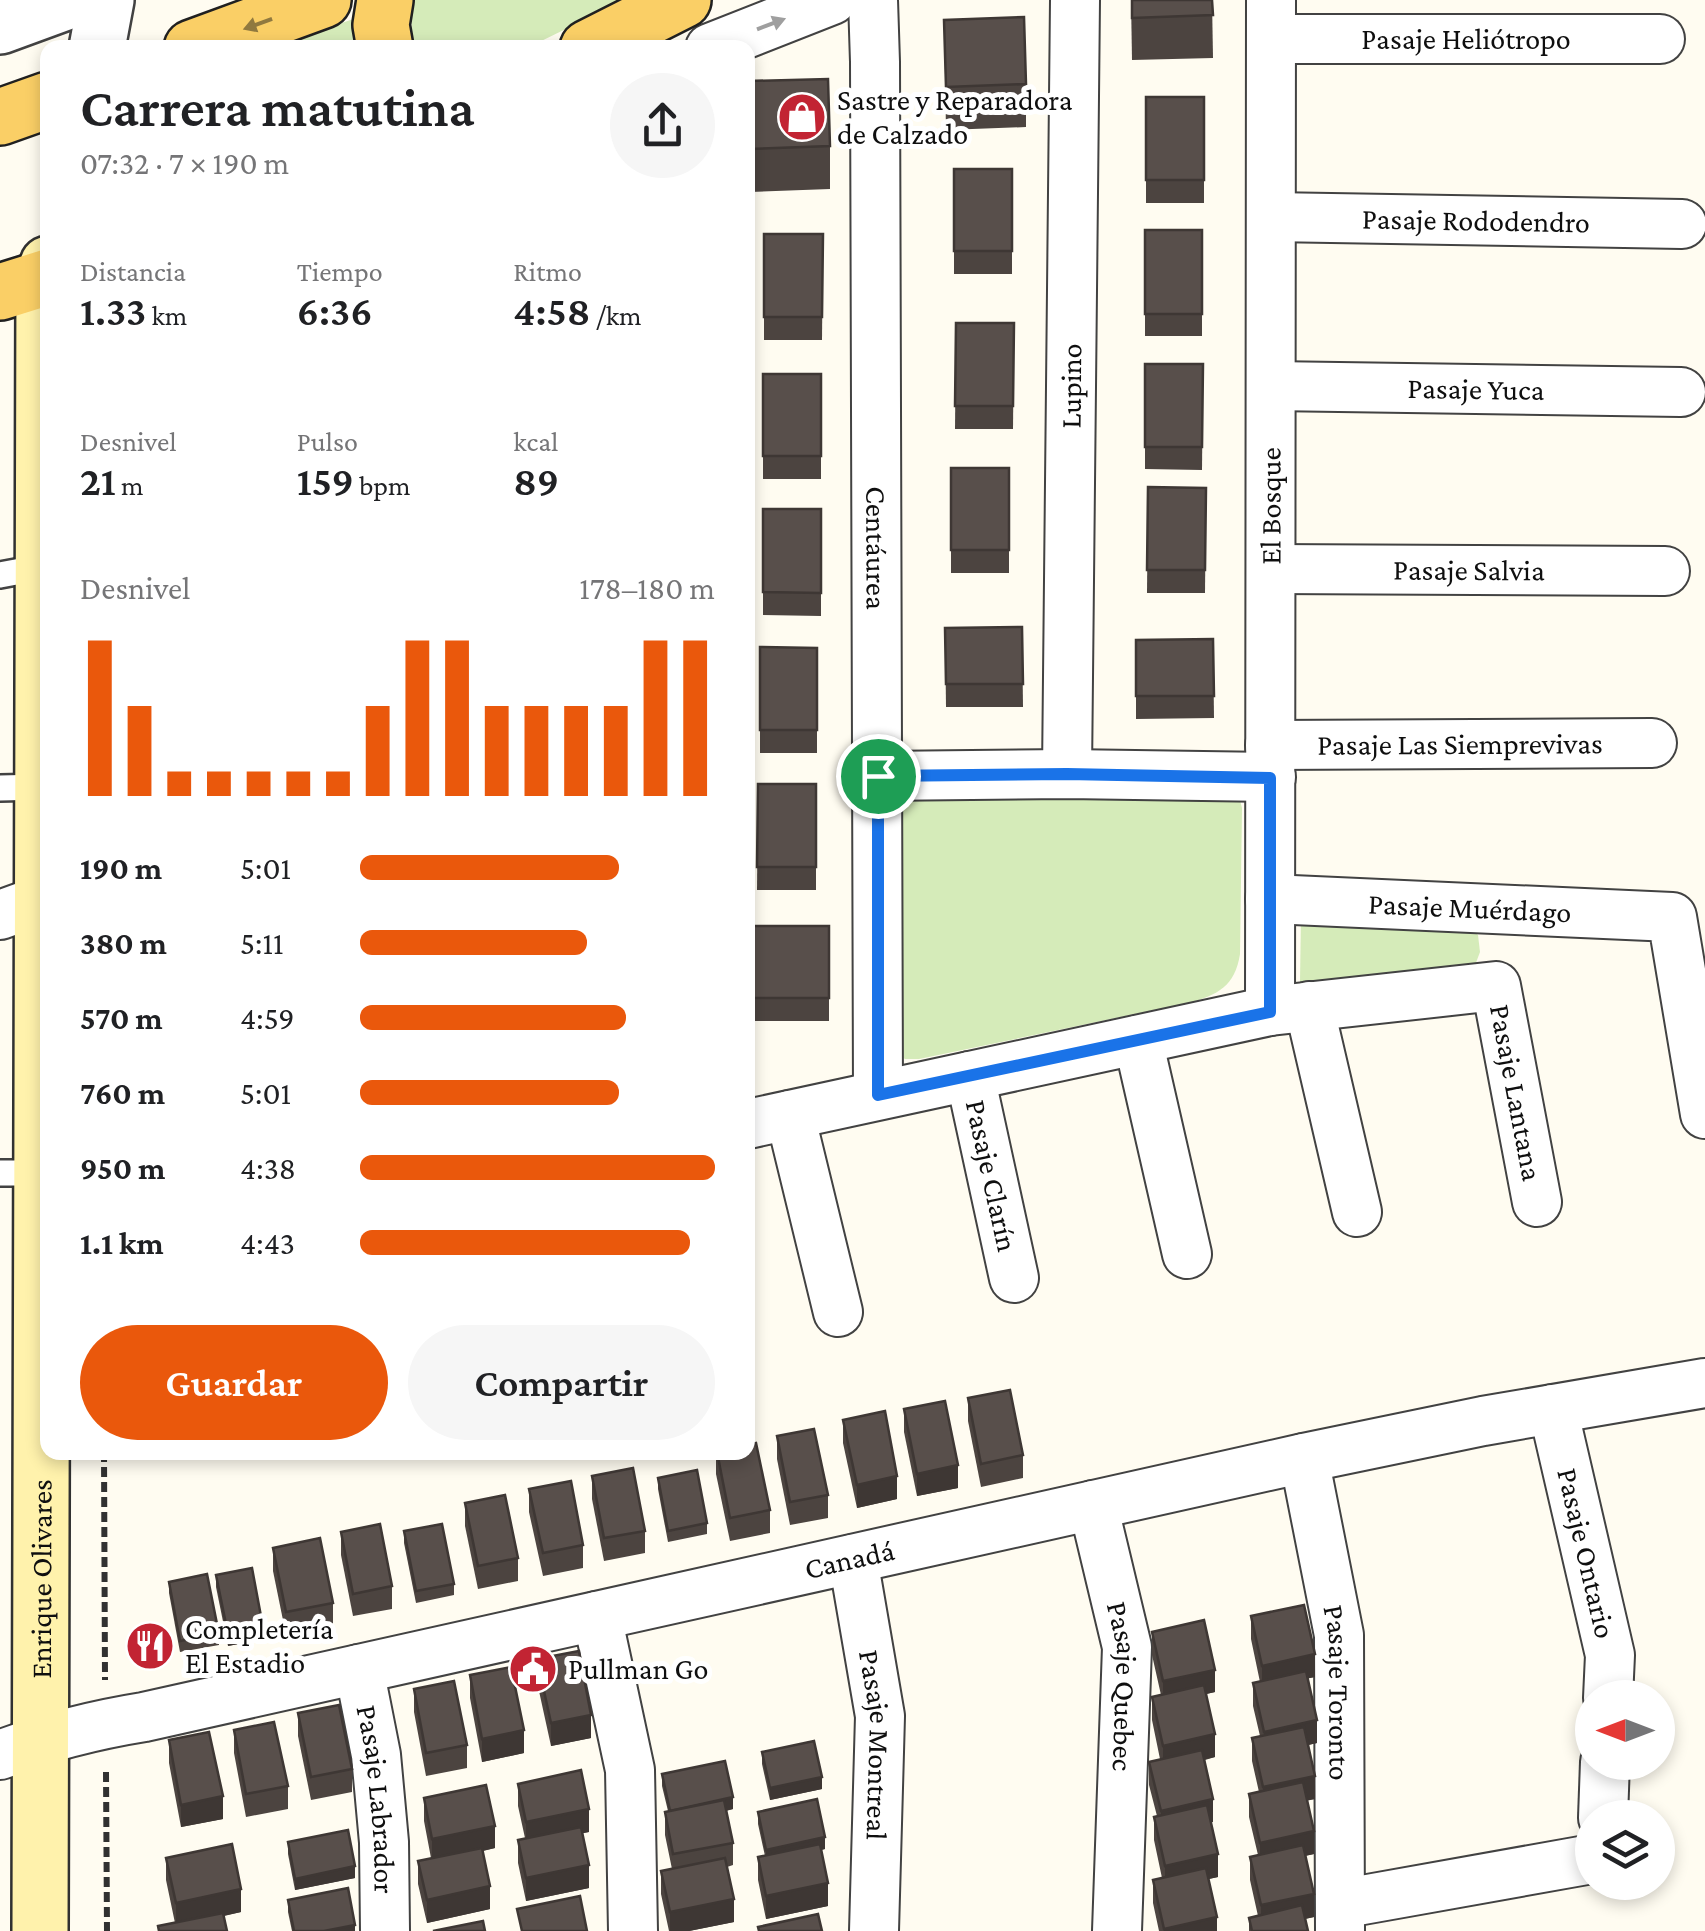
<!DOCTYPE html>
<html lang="es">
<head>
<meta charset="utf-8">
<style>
  :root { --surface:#fff; --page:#f6f6f6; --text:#202124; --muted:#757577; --accent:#ea580c }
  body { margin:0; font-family:"Crimson Pro",serif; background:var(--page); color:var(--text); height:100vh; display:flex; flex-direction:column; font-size:38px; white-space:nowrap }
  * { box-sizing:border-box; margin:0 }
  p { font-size:32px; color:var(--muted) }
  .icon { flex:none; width:55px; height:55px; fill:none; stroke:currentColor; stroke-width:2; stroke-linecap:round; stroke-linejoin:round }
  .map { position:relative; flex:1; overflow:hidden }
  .drawer { position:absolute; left:40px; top:40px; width:715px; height:1420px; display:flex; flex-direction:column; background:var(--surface); border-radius:20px; box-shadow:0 5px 15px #0003 }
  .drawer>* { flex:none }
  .needle { width:65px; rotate:270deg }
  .fabs { position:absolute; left:1575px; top:1680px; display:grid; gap:20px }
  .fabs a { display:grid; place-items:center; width:100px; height:100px; border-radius:50%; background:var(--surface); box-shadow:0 5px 15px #0003; font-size:50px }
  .pin { position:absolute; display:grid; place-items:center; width:85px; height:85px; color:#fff; margin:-42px; border:5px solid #fff; border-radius:50%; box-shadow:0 2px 10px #0007 }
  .round { display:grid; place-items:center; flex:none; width:105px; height:105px; border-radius:52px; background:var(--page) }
  .summary { display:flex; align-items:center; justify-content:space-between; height:170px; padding:0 40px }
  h1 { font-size:55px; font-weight:600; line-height:75px }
  .figures { display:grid; grid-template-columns:repeat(3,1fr); gap:15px; height:170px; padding:10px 40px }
  .figures div { display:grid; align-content:center }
  .figures b { font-size:42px; font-weight:600 }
  .figures small { font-size:28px; font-weight:400 }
  .figures p { font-size:28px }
  .chart { height:280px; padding:20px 40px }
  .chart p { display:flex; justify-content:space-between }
  .chart svg { width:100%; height:180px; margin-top:10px; stroke:var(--accent); stroke-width:6 }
  .cta { display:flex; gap:20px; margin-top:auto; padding:20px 40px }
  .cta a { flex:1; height:115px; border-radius:60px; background:var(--accent); color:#fff; font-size:40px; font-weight:600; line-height:115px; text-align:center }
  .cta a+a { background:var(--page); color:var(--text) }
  ul { padding:0 40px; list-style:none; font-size:32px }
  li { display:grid; grid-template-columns:160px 120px 1fr; align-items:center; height:75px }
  li i { height:25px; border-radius:12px; background:var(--accent) }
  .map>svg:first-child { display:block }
</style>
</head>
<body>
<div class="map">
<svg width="1705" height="1931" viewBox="0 0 1705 1931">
  <rect width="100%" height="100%" fill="#fffcf1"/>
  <g fill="#d5ebb9">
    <polygon points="411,0 625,0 527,48 412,47"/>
    <polygon points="359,17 364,47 273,47"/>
    <path d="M902 793 1240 800 1242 808 1240 954C1235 986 1218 995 1188 1003L919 1059H905L896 1053 895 797Z"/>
    <polygon points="1301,915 1462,922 1478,935 1480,952 1474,968 1453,975 1300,982"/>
  </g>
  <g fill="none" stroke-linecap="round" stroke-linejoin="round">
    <g stroke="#424242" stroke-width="30">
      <g id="service">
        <polyline points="0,575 43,567"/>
        <polyline points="0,788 43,787"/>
        <polyline points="0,1173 43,1173"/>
      </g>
    </g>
    <g stroke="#424242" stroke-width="52">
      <g id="minor">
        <path id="s1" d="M873 0 875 62 878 1095"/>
        <path id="s2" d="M1271 39H1660"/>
        <polyline points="710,48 832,0"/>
        <path id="s3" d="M1271 217 1682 224"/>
        <path id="s4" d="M1271 386 1681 392"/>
        <path id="s5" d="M1271 569 1665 571"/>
        <path id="s6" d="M1270 745 1652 743"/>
        <path id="s7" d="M1067 774 1075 0"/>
        <polyline points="878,776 1067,774 1271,777"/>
        <path id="s8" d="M1270 899 1672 917 1705 1114"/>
        <polyline points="0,915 44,899"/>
        <polyline points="1309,1006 1357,1212"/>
        <path id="s9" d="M1270 1011 1271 0"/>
        <polyline points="1138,1040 1187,1254"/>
        <path id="s10" d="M970 1076 1014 1278"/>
        <polyline points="790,1115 838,1312"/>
        <path id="s11" d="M748 1124 1270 1011 1496 986 1537 1202"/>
        <path id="s12" d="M1553 1409 1610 1655 1608 1698"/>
        <path id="s13" d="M1304 1458 1339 1635 1340 1931"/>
        <path id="s14" d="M1093 1505 1127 1647 1117 1931"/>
        <path id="s15" d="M853 1559 880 1716 874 1931"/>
        <polyline points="597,1616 630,1770 633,1931"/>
        <path id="s16" d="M359 1669 376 1755 384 1842 385 1931"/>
        <path id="s17" d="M0 1755C47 1737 94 1725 144 1717L1304 1458 1483 1421 1705 1383"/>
        <polyline points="1603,1818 1605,1762"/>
        <polyline points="1340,1904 1592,1859"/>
      </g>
    </g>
    <g stroke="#424242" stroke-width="60">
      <g id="tertiary">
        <polyline points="0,26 71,0"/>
        <polyline points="97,48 106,0"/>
      </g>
    </g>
    <g stroke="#313131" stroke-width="60">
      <g id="secondary">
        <path id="s18" d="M40 1931C42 1380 44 829 44 278L48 264"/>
      </g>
    </g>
    <g stroke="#202020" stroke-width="60">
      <g id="primary">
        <polyline points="385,0 381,25 385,48"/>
        <polyline points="192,48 323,0"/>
        <polyline points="588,48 683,0"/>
        <polyline points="0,117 48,100"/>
        <polyline points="0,292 48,277"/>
      </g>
    </g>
    <g stroke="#313131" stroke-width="6" stroke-dasharray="10 5" stroke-linecap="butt">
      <polyline points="104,1452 105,1680"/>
      <polyline points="106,1772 107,1931"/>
    </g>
    <use href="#service" stroke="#fff" stroke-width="25"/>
    <use href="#minor" stroke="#fff" stroke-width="48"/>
    <use href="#tertiary" stroke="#fff" stroke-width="55"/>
    <use href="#secondary" stroke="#fff2ac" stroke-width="55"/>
    <use href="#primary" stroke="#facf66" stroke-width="55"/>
  </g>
  <g fill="#4c4440">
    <polygon points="1131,0 1212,0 1213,58 1132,60"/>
    <polygon points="944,20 1026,84 1026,127 946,130"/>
    <polygon points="749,81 830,146 830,189 750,192"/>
    <rect x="1146" y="97" width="58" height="106"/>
    <rect x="954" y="169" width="58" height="105"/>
    <rect x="1145" y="230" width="57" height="106"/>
    <polygon points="764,234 823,234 822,340 764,340"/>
    <polygon points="956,323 1014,323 1013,429 955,429"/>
    <polygon points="1145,364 1203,364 1202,470 1145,469"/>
    <rect x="763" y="374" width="58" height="105"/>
    <rect x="951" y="468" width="58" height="105"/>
    <polygon points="1148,487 1206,488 1205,593 1147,593"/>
    <polygon points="763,509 821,509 821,616 763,615"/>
    <polygon points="1022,627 1023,707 946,707 945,628"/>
    <polygon points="1213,639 1214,718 1136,719 1136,640"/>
    <polygon points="760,647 817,648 817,753 760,753"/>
    <polygon points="758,784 816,784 816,890 757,890"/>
    <rect x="749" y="926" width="80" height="95"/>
    <polygon points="968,1398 1023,1455 1023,1478 981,1487 968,1421"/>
    <polygon points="904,1409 958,1488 917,1496 904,1432"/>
    <polygon points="843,1420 897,1499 857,1508 843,1443"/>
    <polygon points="777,1436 828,1495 828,1518 790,1525 777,1459"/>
    <polygon points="716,1452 770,1510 770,1533 730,1541 716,1474"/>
    <polygon points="592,1476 645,1531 645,1553 604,1561 592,1499"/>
    <polygon points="658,1478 707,1523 707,1534 668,1542 658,1489"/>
    <polygon points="529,1489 583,1545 583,1568 543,1576 529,1512"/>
    <polygon points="465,1503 518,1558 518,1581 478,1589 465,1526"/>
    <polygon points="404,1531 454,1584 454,1595 416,1603 404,1543"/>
    <polygon points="341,1532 392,1586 392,1609 353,1616 341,1555"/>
    <polygon points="273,1548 333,1603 333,1626 286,1635 273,1571"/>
    <polygon points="216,1575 263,1639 228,1646 216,1587"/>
    <polygon points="169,1582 219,1634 219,1645 180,1652 169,1593"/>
    <polygon points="1251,1616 1315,1677 1308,1678 1317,1743 1308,1745 1315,1799 1307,1800 1314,1854 1305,1856 1314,1917 1305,1919 1308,1931 1249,1931 1249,1918 1258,1916 1250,1880 1250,1857 1258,1855 1249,1817 1249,1794 1259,1792 1252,1761 1252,1738 1260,1736 1253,1706 1253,1683 1260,1682 1251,1639"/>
    <polygon points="1152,1632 1215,1692 1206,1694 1215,1757 1205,1760 1213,1822 1211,1822 1218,1877 1208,1879 1217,1931 1159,1931 1153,1903 1153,1880 1162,1878 1154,1840 1154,1817 1157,1816 1149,1785 1149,1762 1160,1759 1152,1720 1152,1697 1161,1695 1152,1655"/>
    <polygon points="537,1659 591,1738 551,1746 537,1682"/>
    <polygon points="470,1675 524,1753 482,1762 470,1698"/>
    <polygon points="414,1689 467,1745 467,1768 426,1776 414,1712"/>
    <polygon points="298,1713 352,1769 352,1792 311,1800 298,1736"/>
    <polygon points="234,1730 288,1786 288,1809 246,1817 234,1753"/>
    <polygon points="169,1740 223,1819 181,1827 169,1763"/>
    <polygon points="762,1752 822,1789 770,1800 762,1764"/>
    <polygon points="662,1774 733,1809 726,1811 733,1843 733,1865 727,1867 734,1922 689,1931 669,1931 661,1894 661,1871 672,1869 665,1835 665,1812 668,1811 662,1786"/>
    <polygon points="518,1784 589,1832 582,1833 589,1888 526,1901 518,1863 518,1840 525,1838 518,1806"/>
    <polygon points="424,1798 495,1848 483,1851 490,1909 427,1923 418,1884 418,1861 431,1858 424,1821"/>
    <polygon points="758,1812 825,1849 821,1850 828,1906 766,1919 758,1880 758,1857 765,1856 758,1824"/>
    <polygon points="288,1842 355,1878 295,1890 288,1854"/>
    <polygon points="166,1858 241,1912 224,1916 227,1931 158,1931 158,1926 175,1923 166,1880"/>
    <polygon points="288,1900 355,1931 292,1931 288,1912"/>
  </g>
  <g fill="#3e3734">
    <polygon points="958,1465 958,1488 917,1496 917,1474"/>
    <polygon points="897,1476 897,1499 857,1508 857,1485"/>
    <polygon points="263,1627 263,1639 228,1646 228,1634"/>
    <polygon points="1315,1654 1315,1677 1262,1688 1262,1666"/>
    <polygon points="1215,1670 1215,1692 1163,1704 1163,1681"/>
    <polygon points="591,1715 591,1738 551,1746 551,1723"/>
    <polygon points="1317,1720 1317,1743 1264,1755 1264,1732"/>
    <polygon points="524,1730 524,1753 482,1762 482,1739"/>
    <polygon points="1215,1734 1215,1757 1163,1769 1163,1746"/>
    <polygon points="1315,1776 1315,1799 1263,1810 1263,1787"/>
    <polygon points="822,1777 822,1789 770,1800 770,1788"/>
    <polygon points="223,1796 223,1819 181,1827 181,1805"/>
    <polygon points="733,1797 733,1809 670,1823 670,1811"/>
    <polygon points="1213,1799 1213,1822 1161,1834 1161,1811"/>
    <polygon points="589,1809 589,1832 526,1845 526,1822"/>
    <polygon points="495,1826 495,1848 432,1862 432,1839"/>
    <polygon points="1314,1831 1314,1854 1260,1865 1260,1843"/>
    <polygon points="825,1837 825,1849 766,1862 766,1850"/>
    <polygon points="1218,1854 1218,1877 1165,1889 1165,1866"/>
    <polygon points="589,1865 589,1888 526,1901 526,1878"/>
    <polygon points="355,1866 355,1878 295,1890 295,1879"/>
    <polygon points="828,1883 828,1906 766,1919 766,1896"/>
    <polygon points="490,1886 490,1909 427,1923 427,1900"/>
    <polygon points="241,1889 241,1912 176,1926 176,1903"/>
    <polygon points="1314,1894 1314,1917 1261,1928 1261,1905"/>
    <polygon points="734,1899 734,1922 689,1931 670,1931 670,1912"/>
    <polygon points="1217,1917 1217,1931 1164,1931 1164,1929"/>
    <polygon points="355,1925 355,1931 324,1931"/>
  </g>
  <g fill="#584f4b" stroke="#3e3734" stroke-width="2.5">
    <polygon points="1132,0 1212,0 1213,15 1132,18"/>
    <polygon points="1024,17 1026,84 946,87 944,20"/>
    <polygon points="828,79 830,146 750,149 749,81"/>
    <rect x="1146" y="97" width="58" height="83"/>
    <rect x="954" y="169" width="58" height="82"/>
    <rect x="1145" y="230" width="57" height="84"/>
    <polygon points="764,234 823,234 822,317 764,317"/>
    <polygon points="956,323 1014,323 1013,406 955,406"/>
    <polygon points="1145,364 1203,364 1202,447 1145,447"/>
    <rect x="763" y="374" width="58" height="82"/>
    <rect x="951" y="468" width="58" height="82"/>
    <polygon points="1148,487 1206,488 1205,570 1147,570"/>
    <polygon points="763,509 821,509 821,593 763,592"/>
    <polygon points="1022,627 1023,684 946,684 945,628"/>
    <polygon points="1213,639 1214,696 1136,696 1136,640"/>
    <polygon points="760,647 817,648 817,730 760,730"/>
    <polygon points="758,784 816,784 816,867 757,867"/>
    <rect x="749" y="926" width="80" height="72"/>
    <polygon points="1010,1390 1023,1455 981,1464 968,1398"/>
    <polygon points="945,1401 958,1465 917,1474 904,1409"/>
    <polygon points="885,1411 897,1476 857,1485 843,1420"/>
    <polygon points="814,1429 828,1495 790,1502 777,1436"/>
    <polygon points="756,1443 770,1510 730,1518 717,1452 748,1452 748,1445"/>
    <polygon points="633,1468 645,1531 604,1538 592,1476"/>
    <polygon points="697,1470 707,1523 668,1531 658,1478"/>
    <polygon points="571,1481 583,1545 543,1553 529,1489"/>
    <polygon points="505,1495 518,1558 478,1566 465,1503"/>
    <polygon points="380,1524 392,1586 353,1594 341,1532"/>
    <polygon points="442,1524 454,1584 416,1591 404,1531"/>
    <polygon points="320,1538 333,1603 286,1612 273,1548"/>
    <polygon points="252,1568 263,1627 228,1634 216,1575"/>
    <polygon points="207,1574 219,1634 180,1641 169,1582"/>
    <polygon points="1304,1605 1315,1654 1262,1666 1251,1616"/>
    <polygon points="1204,1620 1215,1670 1163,1681 1152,1632"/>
    <polygon points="579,1651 591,1715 551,1723 537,1659"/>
    <polygon points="511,1667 524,1730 482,1739 470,1675"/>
    <polygon points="1306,1671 1317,1720 1264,1732 1253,1683"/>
    <polygon points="454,1681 467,1745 426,1753 414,1689"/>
    <polygon points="1204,1685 1215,1734 1163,1746 1152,1697"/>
    <polygon points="339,1705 352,1769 311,1777 298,1713"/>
    <polygon points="274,1722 288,1786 246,1794 234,1730"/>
    <polygon points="1304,1727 1315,1776 1263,1787 1252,1738"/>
    <polygon points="209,1732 223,1796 181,1805 169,1740"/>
    <polygon points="814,1741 822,1777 770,1788 762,1752"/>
    <polygon points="1202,1750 1213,1799 1161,1811 1149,1762"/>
    <polygon points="725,1761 733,1797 670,1811 662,1774"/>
    <polygon points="581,1770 589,1809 526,1822 518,1784"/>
    <polygon points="1303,1782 1314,1831 1260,1843 1249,1794"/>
    <polygon points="486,1785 495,1826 432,1839 424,1798"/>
    <polygon points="817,1799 825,1837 766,1850 758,1812"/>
    <polygon points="724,1800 733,1843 673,1854 665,1812"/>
    <polygon points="1207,1805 1218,1854 1165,1866 1154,1817"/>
    <polygon points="581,1827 589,1865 526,1878 518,1840"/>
    <polygon points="348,1830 355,1866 295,1879 288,1842"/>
    <polygon points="232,1844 241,1889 176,1903 166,1858"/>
    <polygon points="820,1844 828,1883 766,1896 758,1857"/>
    <polygon points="1303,1845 1314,1894 1261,1905 1250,1857"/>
    <polygon points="482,1848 490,1886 427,1900 418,1861"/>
    <polygon points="725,1858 734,1899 670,1912 661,1871"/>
    <polygon points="1206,1868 1217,1917 1164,1929 1153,1880"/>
    <polygon points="348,1888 355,1925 324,1931 294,1931 288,1900"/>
    <polygon points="580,1896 587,1931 522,1931 517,1909"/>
    <polygon points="1302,1905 1308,1931 1252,1931 1249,1918"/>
    <polygon points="223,1913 227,1931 159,1931 158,1926"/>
    <polygon points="818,1914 822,1931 759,1931 758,1927"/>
    <polygon points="483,1921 485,1931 433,1931"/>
  </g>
  <defs><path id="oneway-solid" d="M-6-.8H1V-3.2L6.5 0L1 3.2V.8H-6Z" transform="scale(2.5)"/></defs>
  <use fill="#90793f" href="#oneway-solid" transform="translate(258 24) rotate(160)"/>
  <use fill="#9f9f9f" href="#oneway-solid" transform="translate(771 24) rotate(-21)"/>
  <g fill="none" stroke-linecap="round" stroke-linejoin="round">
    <g stroke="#fff" stroke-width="20">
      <polygon id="route" points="1067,774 1270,778 1270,1012 878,1095 878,776"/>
    </g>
    <use href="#route" stroke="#1a73e8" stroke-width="12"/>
  </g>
  <defs>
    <g id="shop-disc" transform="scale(2.5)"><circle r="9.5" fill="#c22433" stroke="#fff"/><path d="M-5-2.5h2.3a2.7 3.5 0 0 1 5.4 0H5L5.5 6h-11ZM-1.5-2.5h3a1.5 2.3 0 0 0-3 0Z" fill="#fff"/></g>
    <g id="restaurant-disc" transform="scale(2.5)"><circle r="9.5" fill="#c22433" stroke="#fff"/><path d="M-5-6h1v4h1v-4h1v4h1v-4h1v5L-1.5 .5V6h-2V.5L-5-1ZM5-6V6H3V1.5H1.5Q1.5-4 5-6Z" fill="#fff"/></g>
    <g id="civic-disc" transform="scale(2.5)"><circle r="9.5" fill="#c22433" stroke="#fff"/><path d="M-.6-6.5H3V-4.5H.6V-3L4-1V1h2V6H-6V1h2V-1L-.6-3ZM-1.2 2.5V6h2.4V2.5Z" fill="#fff"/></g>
  </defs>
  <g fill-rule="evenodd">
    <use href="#shop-disc" x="802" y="117"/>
    <use href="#restaurant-disc" x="150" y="1646"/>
    <use href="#civic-disc" x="533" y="1669"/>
  </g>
  <g text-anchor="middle" stroke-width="10" stroke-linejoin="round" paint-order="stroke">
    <g font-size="30" fill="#0f0f0f" stroke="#fff">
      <text dy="10" stroke="none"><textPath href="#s2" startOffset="195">Pasaje Heliótropo</textPath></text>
      <text dy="10" stroke="none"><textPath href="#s3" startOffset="205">Pasaje Rododendro</textPath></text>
      <text dy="10" stroke="none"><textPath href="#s7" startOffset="388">Lupino</textPath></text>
      <text dy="10" stroke="none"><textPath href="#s4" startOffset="205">Pasaje Yuca</textPath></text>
      <text dy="10" stroke="none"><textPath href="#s9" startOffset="505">El Bosque</textPath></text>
      <text dy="10" stroke="none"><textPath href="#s1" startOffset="548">Centáurea</textPath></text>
      <text dy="10" stroke="none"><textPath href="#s5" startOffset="198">Pasaje Salvia</textPath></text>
      <text dy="10" stroke="none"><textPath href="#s6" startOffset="190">Pasaje Las Siemprevivas</textPath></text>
      <text dy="10" stroke="none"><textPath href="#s8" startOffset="200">Pasaje Muérdago</textPath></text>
      <text dy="10" stroke="none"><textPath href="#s11" startOffset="870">Pasaje Lantana</textPath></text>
      <text dy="10" stroke="none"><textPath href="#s10" startOffset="102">Pasaje Clarín</textPath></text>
      <text dy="10" stroke="none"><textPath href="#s12" startOffset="148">Pasaje Ontario</textPath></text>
      <text dy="10" stroke="none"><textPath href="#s17" startOffset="872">Canadá</textPath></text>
      <text dy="10" stroke="none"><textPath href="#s18" startOffset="352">Enrique Olivares</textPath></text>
      <text dy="10" stroke="none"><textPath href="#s14" startOffset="185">Pasaje Quebec</textPath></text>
      <text dy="10" stroke="none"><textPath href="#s13" startOffset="238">Pasaje Toronto</textPath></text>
      <text dy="10" stroke="none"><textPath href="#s15" startOffset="188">Pasaje Montreal</textPath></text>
      <text dy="10" stroke="none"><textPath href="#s16" startOffset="132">Pasaje Labrador</textPath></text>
    </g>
    <g font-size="30" fill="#0f0f0f" stroke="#fff" text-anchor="start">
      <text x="837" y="110">Sastre y Reparadora<tspan x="837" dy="34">de Calzado</tspan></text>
      <text x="185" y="1639">Completería<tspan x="185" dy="34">El Estadio</tspan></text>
      <text x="568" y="1679">Pullman Go</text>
    </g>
  </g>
</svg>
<div class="fabs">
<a><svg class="needle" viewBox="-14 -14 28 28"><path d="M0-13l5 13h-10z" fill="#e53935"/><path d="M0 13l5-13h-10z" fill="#757577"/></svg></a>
<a><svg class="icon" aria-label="layers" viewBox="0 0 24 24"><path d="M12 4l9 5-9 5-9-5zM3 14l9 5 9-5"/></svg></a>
</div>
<div class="pin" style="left:878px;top:776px;background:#1e9e55"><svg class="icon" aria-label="arrive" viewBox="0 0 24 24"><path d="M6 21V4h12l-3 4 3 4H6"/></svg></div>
<section class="drawer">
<div class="summary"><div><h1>Carrera matutina</h1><p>07:32 · 7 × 190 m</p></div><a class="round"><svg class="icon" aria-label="share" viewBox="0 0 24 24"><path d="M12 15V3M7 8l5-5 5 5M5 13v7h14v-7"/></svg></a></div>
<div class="figures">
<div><p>Distancia</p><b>1.33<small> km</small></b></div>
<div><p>Tiempo</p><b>6:36</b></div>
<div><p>Ritmo</p><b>4:58<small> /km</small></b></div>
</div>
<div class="figures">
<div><p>Desnivel</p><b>21<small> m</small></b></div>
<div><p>Pulso</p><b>159<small> bpm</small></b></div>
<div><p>kcal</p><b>89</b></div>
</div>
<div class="chart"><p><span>Desnivel</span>178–180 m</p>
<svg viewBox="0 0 160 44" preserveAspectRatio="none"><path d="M5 44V6M15 44V22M25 44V38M35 44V38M45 44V38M55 44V38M65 44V38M75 44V22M85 44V6M95 44V6M105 44V22M115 44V22M125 44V22M135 44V22M145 44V6M155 44V6"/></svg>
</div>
<ul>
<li><b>190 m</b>5:01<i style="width:73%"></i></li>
<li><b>380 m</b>5:11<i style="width:64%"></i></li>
<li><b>570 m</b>4:59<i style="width:75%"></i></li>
<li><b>760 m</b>5:01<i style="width:73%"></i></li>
<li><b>950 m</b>4:38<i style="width:100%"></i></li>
<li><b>1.1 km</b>4:43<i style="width:93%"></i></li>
</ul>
<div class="cta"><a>Guardar</a><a>Compartir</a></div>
</section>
</div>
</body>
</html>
